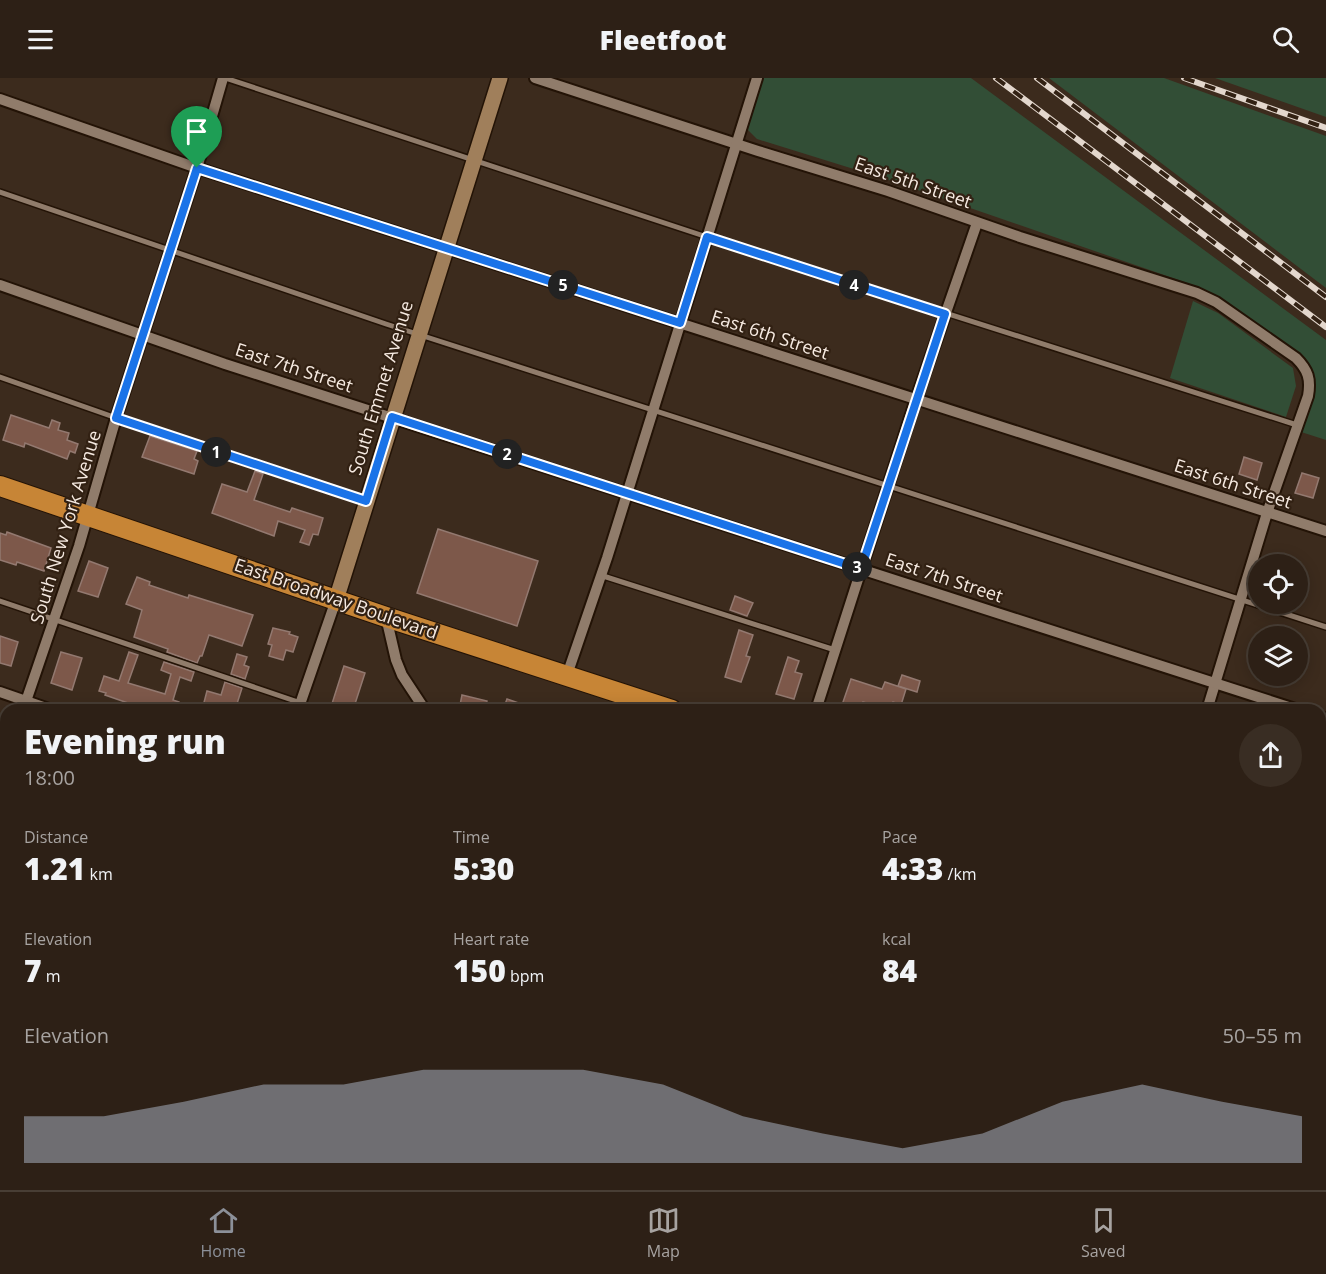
<!DOCTYPE html>
<html lang="en">
<head>
<meta charset="utf-8">
<style>
  :root { --surface:#2d2016; --page:#392d23; --text:#f1f3f6; --muted:#a7a3a1; --line:#483e35; --accent:#8c9099 }
  body { margin:0; font-family:"Open Sans",sans-serif; background:var(--page); color:var(--text); height:100vh; display:flex; flex-direction:column; font-size:22px; white-space:nowrap }
  * { box-sizing:border-box; margin:0 }
  p { font-size:20px; color:var(--muted) }
  .icon { flex:none; width:33px; height:33px; fill:none; stroke:currentColor; stroke-width:2; stroke-linecap:round; stroke-linejoin:round }
  .map { position:relative; flex:1; overflow:hidden }
  .panel { position:absolute; left:0px; top:626px; width:1326px; height:488px; display:flex; flex-direction:column; background:var(--surface); border-radius:18px 18px 0 0; box-shadow:0 3px 15px #0003,0 0 0 2px var(--line) }
  .panel>* { flex:none }
  .controls { position:absolute; left:1248px; top:476px; display:grid; gap:12px }
  .controls a { display:grid; place-items:center; width:60px; height:60px; border-radius:50%; background:var(--surface); box-shadow:0 3px 15px #0003,0 0 0 2px var(--line); font-size:30px }
  .pin { position:absolute; display:grid; place-items:center; width:51px; height:51px; color:#fff; margin:-62px -26px; border-radius:50% 50% 50% 0; rotate:-45deg; box-shadow:0 0 6px #0007 }
  .pin .icon { rotate:45deg }
  .km { position:absolute; width:30px; height:30px; margin:-15px; border-radius:50%; background:#222; color:#fff; font-size:16px; line-height:30px; text-align:center }
  .round { display:grid; place-items:center; flex:none; width:63px; height:63px; border-radius:32px; background:var(--page) }
  .summary { display:flex; align-items:center; justify-content:space-between; height:102px; padding:0 24px }
  h1 { font-size:33px; font-weight:800; line-height:45px }
  .stats { display:grid; grid-template-columns:repeat(3,1fr); gap:9px; height:102px; padding:6px 24px }
  .stats div { display:grid; align-content:center }
  .stats b { font-size:30px; font-weight:800 }
  .stats small { font-size:16px; font-weight:400 }
  .stats p { font-size:16px }
  .chart { height:168px; padding:12px 24px }
  .chart p { display:flex; justify-content:space-between }
  .chart svg { width:100%; height:108px; margin-top:6px; fill:var(--accent); opacity:.7 }
  header { display:flex; justify-content:space-between; align-items:center; height:78px; padding:0 24px; background:var(--surface); font-size:27px; font-weight:800 }
  .tab-bar { display:flex; justify-content:space-around; align-items:center; height:84px; border-top:2px solid var(--line); background:var(--surface); font-size:16px; color:var(--muted) }
  .tab-bar a { display:grid; justify-items:center; gap:3px }
  .tab-bar .current { color:var(--accent) }
  .map>svg:first-child { display:block }
</style>
</head>
<body>
<header><svg class="icon" aria-label="menu" viewBox="0 0 24 24"><path d="M4 6h16M4 12h16M4 18h16"/></svg>Fleetfoot<svg class="icon" aria-label="search" viewBox="0 0 24 24"><circle cx="10" cy="10" r="6"/><path d="M15 15l6 6"/></svg></header>
<div class="map">
<svg width="1326" height="1112" viewBox="0 0 1326 1112">
  <rect width="100%" height="100%" fill="#3c2b1d"/>
  <g fill="#324e36">
    <polygon points="761,0 971,0 1326,262 1326,362 1298,353 1308,289 1227,224 1196,208 889,102 757,61 748,52 746,42"/>
    <polygon points="1049,0 1164,0 1326,58 1326,210"/>
    <polygon points="1215,0 1326,0 1326,39"/>
    <polygon points="1193,223 1218,235 1293,290 1296,308 1286,339 1170,300"/>
  </g>
  <g fill="#7d584a" stroke="#937970" stroke-width="1.5">
    <polygon points="11,337 49,350 52,342 60,345 58,352 69,355 67,362 78,366 75,375 70,373 67,381 25,365 24,369 3,362"/>
    <polygon points="150,358 197,373 194,381 198,383 194,396 142,379"/>
    <polygon points="1244,379 1262,385 1257,402 1239,396"/>
    <polygon points="255,393 263,396 254,422 290,434 292,430 323,440 318,457 313,456 309,467 300,464 305,452 278,443 274,458 212,435 222,406 247,414"/>
    <polygon points="1302,395 1319,400 1313,420 1295,415"/>
    <polygon points="438,451 538,483 517,548 417,515"/>
    <polygon points="7,454 51,470 44,493 17,484 16,487 0,482 0,455 6,457"/>
    <polygon points="89,483 108,490 98,519 78,513"/>
    <polygon points="137,499 150,504 149,507 188,520 189,517 253,537 242,568 209,557 202,578 200,578 197,585 167,574 168,571 134,559 142,532 126,526"/>
    <polygon points="735,518 753,525 747,538 730,532"/>
    <polygon points="273,550 290,554 289,556 298,559 293,574 286,572 283,582 269,578 272,567 268,566"/>
    <polygon points="739,552 753,557 746,578 750,579 741,604 725,599"/>
    <polygon points="0,558 18,564 11,588 0,585"/>
    <polygon points="61,574 82,580 72,612 51,605"/>
    <polygon points="129,574 138,577 128,605 165,616 171,596 161,592 164,584 194,594 191,603 180,599 173,622 179,624 177,632 148,632 105,617 106,615 99,613 104,598 119,603"/>
    <polygon points="237,576 247,579 244,587 249,589 245,601 231,596"/>
    <polygon points="788,579 799,583 795,594 802,596 794,621 776,616"/>
    <polygon points="344,588 365,595 353,632 330,632"/>
    <polygon points="902,597 920,603 917,614 898,608"/>
    <polygon points="851,601 882,611 885,604 906,611 901,627 893,624 890,632 863,624 861,632 842,627"/>
    <polygon points="225,604 242,610 235,632 202,632 207,613 221,617"/>
    <polygon points="462,617 487,623 485,632 459,632"/>
    <polygon points="507,621 533,630 533,632 503,632"/>
  </g>
  <g fill="none" stroke-linecap="round" stroke-linejoin="round">
    <g stroke="#231306" stroke-width="8">
      <g id="lane">
        <polyline points="225,0 707,159 1297,347"/>
        <polyline points="0,114 386,246 1326,549"/>
        <polyline points="0,299 165,357 365,423"/>
        <polyline points="600,497 835,572"/>
        <polyline points="0,523 301,625"/>
        <polyline points="1320,734 1326,736"/>
        <polyline points="1320,947 1326,949"/>
        <polyline points="1237,1107 1246,1110"/>
      </g>
    </g>
    <g stroke="#231306" stroke-width="14">
      <g id="street">
        <path d="M535 0 758 73 888 113 1020 159 1197 215 1216 224 1296 280C1308 292 1311 301 1308 318L1267 435 1207 632"/>
        <polyline points="0,21 197,90 1326,453"/>
        <polyline points="0,207 225,286 1298,632"/>
        <polyline points="386,539 396,582 402,597 425,632"/>
        <polyline points="567,597 607,480 757,0"/>
        <polyline points="0,614 52,632"/>
        <polyline points="23,632 79,468 116,340 197,90 223,0"/>
        <polyline points="298,632 336,522"/>
        <polyline points="816,632 916,321 977,145"/>
        <polyline points="1320,639 1326,641"/>
        <polyline points="0,706 6,687"/>
        <polyline points="0,798 6,800"/>
        <polyline points="1320,884 1326,866"/>
        <polyline points="0,977 6,979"/>
        <polyline points="1320,1042 1326,1044"/>
        <polyline points="309,1107 310,1112"/>
        <polyline points="503,1107 504,1112"/>
        <polyline points="952,1107 967,1112"/>
        <polyline points="144,1112 145,1107"/>
        <polyline points="663,1112 665,1107"/>
        <polyline points="857,1112 859,1107"/>
        <polyline points="1053,1112 1055,1107"/>
        <polyline points="1246,1112 1247,1107"/>
      </g>
    </g>
    <g stroke="#231306" stroke-width="18">
      <g id="secondary">
        <polyline points="336,522 500,0"/>
        <polyline points="11,1107 26,1112"/>
      </g>
    </g>
    <g stroke="#231306" stroke-width="22">
      <g id="highway">
        <polyline points="0,408 386,539 672,632"/>
        <polyline points="1320,842 1326,844"/>
      </g>
    </g>
    <use href="#lane" stroke="#907c6b" stroke-width="5"/>
    <use href="#street" stroke="#907c6b" stroke-width="10"/>
    <use href="#secondary" stroke="#a07f5b" stroke-width="15"/>
    <use href="#highway" stroke="#c78536" stroke-width="20"/>
    <g stroke="#e3d7cd" stroke-width="6">
      <g id="rail">
        <polyline points="996,0 1326,249"/>
        <polyline points="1037,0 1326,219"/>
        <polyline points="1184,0 1326,50"/>
      </g>
    </g>
    <use href="#rail" stroke="#322113" stroke-width="4" stroke-dasharray="11" stroke-linecap="butt"/>
  </g>
  <g fill="none" stroke-linecap="round" stroke-linejoin="round">
    <g stroke="#fff" stroke-width="12">
      <polygon id="route" points="197,90 680,245 707,159 945,236 861,491 392,339 366,423 116,340"/>
    </g>
    <use href="#route" stroke="#1a73e8" stroke-width="8"/>
  </g>
  <g text-anchor="middle" stroke-width="4.5" stroke-linejoin="round" paint-order="stroke">
    <g font-size="18" fill="#f6eae1" stroke="#322113">
      <text transform="translate(913 105) rotate(19)" y="6">East 5th Street</text>
      <text transform="translate(770 257) rotate(18)" y="6">East 6th Street</text>
      <text transform="translate(294 290) rotate(18)" y="6">East 7th Street</text>
      <text transform="translate(381 310) rotate(-73)" y="6">South Emmet Avenue</text>
      <text transform="translate(1233 406) rotate(18)" y="6">East 6th Street</text>
      <text transform="translate(66 449) rotate(-73)" y="6">South New York Avenue</text>
      <text transform="translate(944 500) rotate(18)" y="6">East 7th Street</text>
      <text transform="translate(336 521) rotate(19)" y="6">East Broadway Boulevard</text>
    </g>
  </g>
</svg>
<div class="controls">
<a><svg class="icon" aria-label="locate" viewBox="0 0 24 24"><circle cx="12" cy="12" r="6"/><path d="M12 2v4M12 18v4M2 12h4M18 12h4"/></svg></a>
<a><svg class="icon" aria-label="layers" viewBox="0 0 24 24"><path d="M12 4l9 5-9 5-9-5zM3 14l9 5 9-5"/></svg></a>
</div>
<div class="pin" style="left:197px;top:90px;background:#1e9e55"><svg class="icon" aria-label="arrive" viewBox="0 0 24 24"><path d="M6 21V4h12l-3 4 3 4H6"/></svg></div>
<b class="km" style="left:216px;top:374px">1</b>
<b class="km" style="left:507px;top:376px">2</b>
<b class="km" style="left:857px;top:489px">3</b>
<b class="km" style="left:854px;top:207px">4</b>
<b class="km" style="left:563px;top:207px">5</b>
<section class="panel">
<div class="summary"><div><h1>Evening run</h1><p>18:00</p></div><a class="round"><svg class="icon" aria-label="share" viewBox="0 0 24 24"><path d="M12 15V3M7 8l5-5 5 5M5 13v7h14v-7"/></svg></a></div>
<div class="stats">
<div><p>Distance</p><b>1.21<small> km</small></b></div>
<div><p>Time</p><b>5:30</b></div>
<div><p>Pace</p><b>4:33<small> /km</small></b></div>
</div>
<div class="stats">
<div><p>Elevation</p><b>7<small> m</small></b></div>
<div><p>Heart rate</p><b>150<small> bpm</small></b></div>
<div><p>kcal</p><b>84</b></div>
</div>
<div class="chart"><p><span>Elevation</span>50–55 m</p>
<svg viewBox="0 0 160 44" preserveAspectRatio="none"><path d="M0 44V25L10 25L20 19L30 12L40 12L50 6L60 6L70 6L80 12L90 25L100 32L110 38L120 32L130 19L140 12L150 19L160 25V44z"/></svg>
</div>
</section>
</div>
<nav class="tab-bar">
<a class="current"><svg class="icon" aria-label="home" viewBox="0 0 24 24"><path d="M3 11l9-7 9 7M6 9v11h12V9"/></svg>Home</a>
<a><svg class="icon" aria-label="map" viewBox="0 0 24 24"><path d="M3 6l6-2 6 2 6-2v14l-6 2-6-2-6 2zM9 4v14M15 6v14"/></svg>Map</a>
<a><svg class="icon" aria-label="saved" viewBox="0 0 24 24"><path d="M7 4h10v16l-5-4-5 4z"/></svg>Saved</a>
</nav>
</body>
</html>
